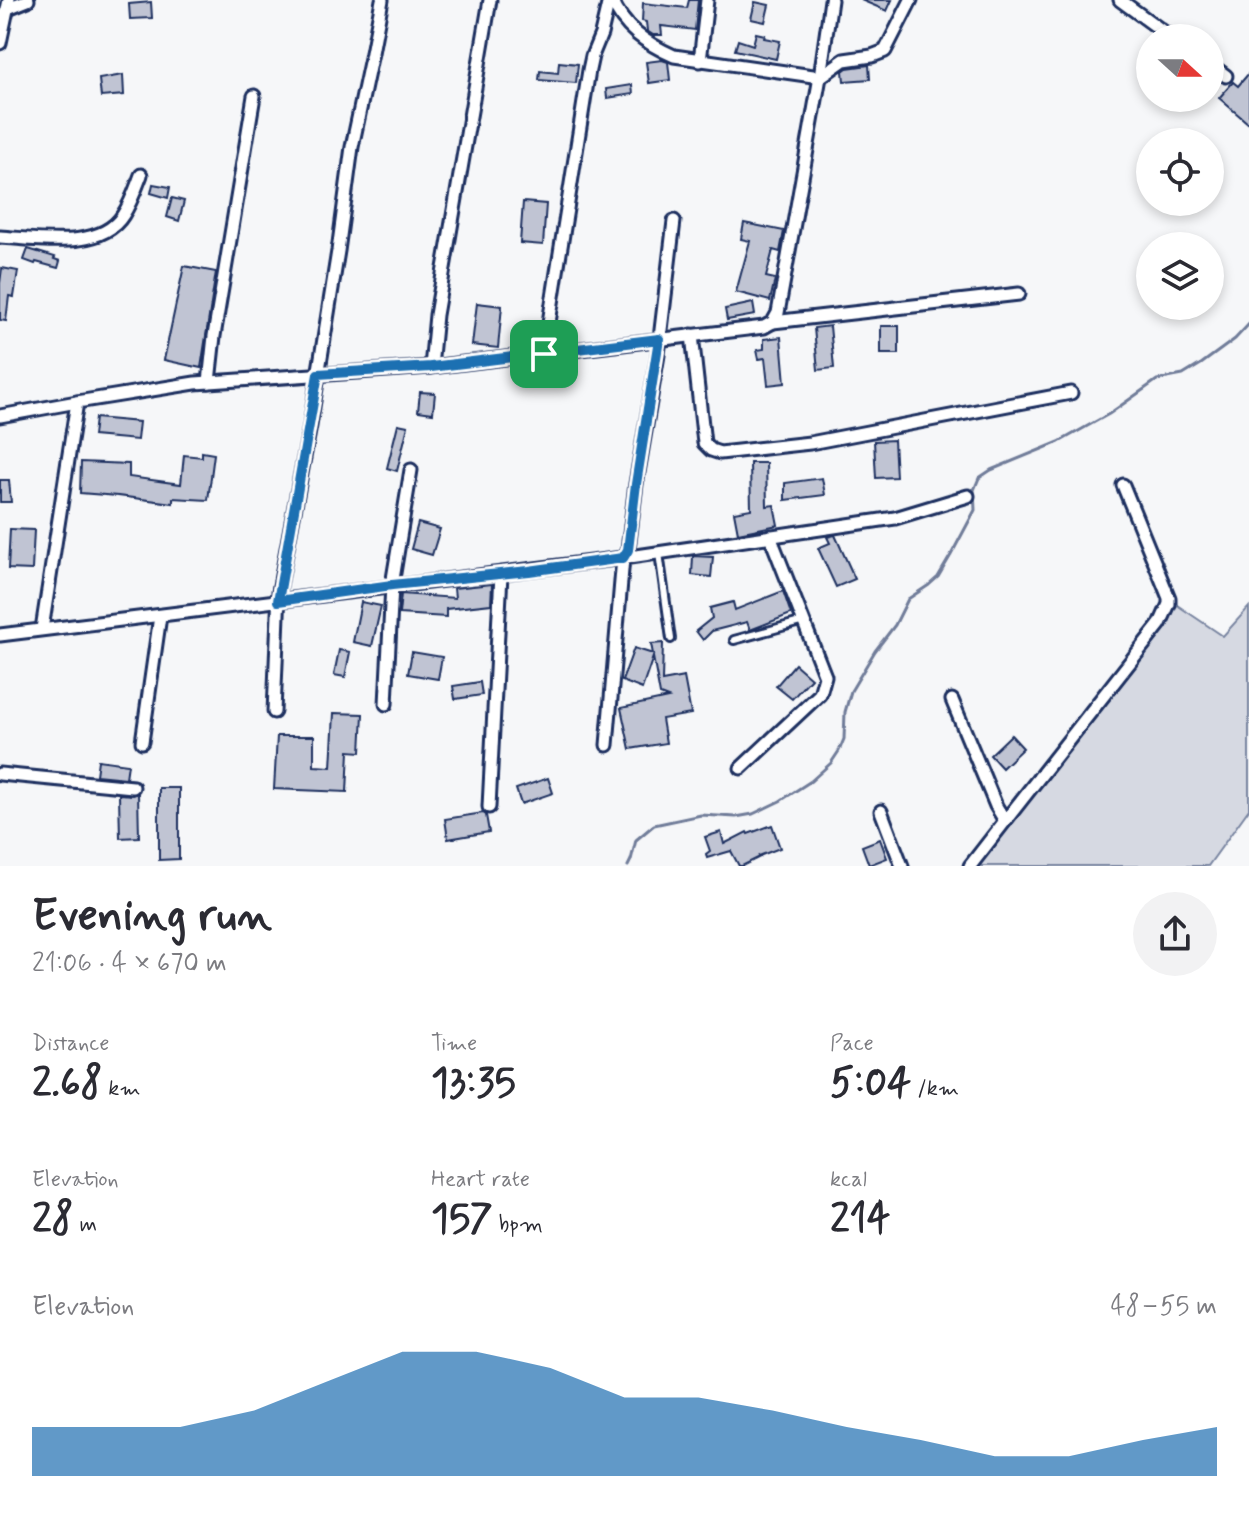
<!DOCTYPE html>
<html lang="en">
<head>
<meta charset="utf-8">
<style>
  :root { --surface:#fff; --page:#f2f2f3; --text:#2b2b33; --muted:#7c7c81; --accent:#1f6fb2 }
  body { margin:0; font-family:Mynerve,sans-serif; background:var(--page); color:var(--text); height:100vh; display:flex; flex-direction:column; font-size:30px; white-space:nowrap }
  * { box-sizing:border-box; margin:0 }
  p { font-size:26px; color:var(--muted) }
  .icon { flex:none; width:44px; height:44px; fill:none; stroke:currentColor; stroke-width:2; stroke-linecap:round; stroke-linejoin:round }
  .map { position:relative; height:866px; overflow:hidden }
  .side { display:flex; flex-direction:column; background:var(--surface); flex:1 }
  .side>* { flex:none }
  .needle { width:52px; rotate:111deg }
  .tools { position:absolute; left:1136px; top:24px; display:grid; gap:16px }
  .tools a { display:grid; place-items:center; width:88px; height:88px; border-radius:50%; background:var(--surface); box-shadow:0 4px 12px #0003; font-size:40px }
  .pin { position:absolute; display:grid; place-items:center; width:68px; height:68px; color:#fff; margin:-34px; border-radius:16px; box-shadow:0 4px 12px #0006 }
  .round { display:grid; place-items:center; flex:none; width:84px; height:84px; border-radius:42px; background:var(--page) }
  .headline { display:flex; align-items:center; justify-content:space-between; height:136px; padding:0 32px }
  h1 { font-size:44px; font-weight:700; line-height:60px }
  .stats { display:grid; grid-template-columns:repeat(3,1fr); gap:12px; height:136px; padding:8px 32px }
  .stats div { display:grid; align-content:center }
  .stats b { font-size:40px; font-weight:700 }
  .stats small { font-size:22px; font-weight:400 }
  .stats p { font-size:22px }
  .chart { height:224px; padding:16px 32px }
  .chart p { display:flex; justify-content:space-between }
  .chart svg { width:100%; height:144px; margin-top:8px; fill:var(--accent); opacity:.7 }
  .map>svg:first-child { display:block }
</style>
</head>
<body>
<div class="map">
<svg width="1249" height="866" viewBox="0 0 1249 866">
  <rect width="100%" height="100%" fill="#f6f7f9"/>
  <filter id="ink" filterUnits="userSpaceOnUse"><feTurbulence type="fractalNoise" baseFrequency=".0125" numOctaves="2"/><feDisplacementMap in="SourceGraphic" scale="16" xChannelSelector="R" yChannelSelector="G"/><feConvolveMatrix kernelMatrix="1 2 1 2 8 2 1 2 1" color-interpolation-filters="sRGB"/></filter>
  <g filter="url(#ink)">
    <polygon fill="#d6d9e2" stroke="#7884a0" stroke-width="2" points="1177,605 1223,636 1249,607 1249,809 1208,866 974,866"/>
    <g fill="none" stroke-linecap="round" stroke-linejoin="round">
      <polyline stroke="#707c99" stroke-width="3" points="628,866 631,860 636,840 654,825 701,815 736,817 753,814 780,801 811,781 831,763 839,751 844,739 845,712 851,691 875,651 895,625 908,599 929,585 938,577 951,555 975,510 974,490 979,478 991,470 1059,442 1109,414 1157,380 1183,375 1201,364 1235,339 1249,324"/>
    </g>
    <g fill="#c0c4d3" stroke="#1b2f5e" stroke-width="2">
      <polygon points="689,0 698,0 695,30 661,26 662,35 653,35 647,31 646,22 642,21 643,3 687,8"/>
      <polygon points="861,0 892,0 887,11"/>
      <polygon points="151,2 152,18 130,19 129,4"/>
      <polygon points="755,2 769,5 765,22 751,19"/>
      <polygon points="756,33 765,35 764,38 780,41 776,59 735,50 738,40 753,45"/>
      <polygon points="662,60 668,62 670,80 649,83 646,62"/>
      <polygon points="559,62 578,64 576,83 539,80 540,71 558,73"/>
      <polygon points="869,65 870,79 844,81 843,71 847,68"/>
      <polygon points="1249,73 1249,124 1219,98 1233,82 1238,86"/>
      <polygon points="123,75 124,95 101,97 99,79"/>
      <polygon points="632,85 633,94 607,98 606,89"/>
      <polygon points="153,184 170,187 168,198 151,193"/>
      <polygon points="172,198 184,201 179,221 167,217"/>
      <polygon points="523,202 546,204 543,245 520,243"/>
      <polygon points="744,223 784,231 780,252 773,250 766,277 775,279 770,301 736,292 750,241 741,239"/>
      <polygon points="28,249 55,257 54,259 60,261 58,268 36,262 35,264 24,260"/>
      <polygon points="184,266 216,272 201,368 164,360"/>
      <polygon points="2,268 18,271 14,297 9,296 6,321 0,320 0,283"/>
      <polygon points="477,303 502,306 498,348 472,345"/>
      <polygon points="753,303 755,315 727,320 725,309"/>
      <polygon points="830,326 834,368 818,370 814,328"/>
      <rect x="881" y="326" width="18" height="28"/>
      <polygon points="781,337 785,383 768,385 765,358 759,359 757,350 764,349 764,339"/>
      <polygon points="420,392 435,393 433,413 418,411"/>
      <polygon points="95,418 139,422 137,440 93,436"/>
      <polygon points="398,424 408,426 397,471 387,468"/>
      <polygon points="894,440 896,477 876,478 874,441"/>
      <polygon points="202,452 214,454 208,500 173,498 173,503 118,496 80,493 81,462 129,464 129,477 181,484 184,455 202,457"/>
      <polygon points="750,463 766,463 767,506 774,505 778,525 738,533 734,512 751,509"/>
      <polygon points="822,478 825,495 785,500 785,483"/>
      <polygon points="0,480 9,480 11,502 0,502"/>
      <polygon points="418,523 440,529 432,555 411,549"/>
      <polygon points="10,529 34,530 32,570 8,569"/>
      <polygon points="835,535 855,579 836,587 818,548 830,543 827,537"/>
      <polygon points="693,556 713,557 711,577 692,575"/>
      <polygon points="492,584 491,604 446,609 446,617 399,614 401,594 455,598 454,588"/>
      <polygon points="783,591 791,614 750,630 747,622 712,631 703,640 696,631 712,618 710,608 733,602 735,610"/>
      <polygon points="361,602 381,606 372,646 353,642"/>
      <polygon points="663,643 662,681 684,677 691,714 662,719 666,743 630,749 621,708 668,698 660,695 653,657 642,689 622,681 634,648 653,654 651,644"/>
      <polygon points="339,650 350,652 345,677 334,675"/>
      <polygon points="412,652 442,657 438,679 408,674"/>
      <polygon points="795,664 811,678 792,699 776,686"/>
      <polygon points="480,682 482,695 455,699 453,686"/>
      <polygon points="334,713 363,714 361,752 349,751 347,792 274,789 277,736 314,736 314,766 331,767"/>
      <polygon points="1011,735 1023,748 1002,768 990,755"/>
      <polygon points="98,760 128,764 126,778 96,775"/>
      <polygon points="548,778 553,793 521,804 516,789"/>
      <polygon points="159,788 179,788 179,859 159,860"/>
      <polygon points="138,793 139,837 120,838 119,794 133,795"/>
      <polygon points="483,813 486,815 489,832 448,839 445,819"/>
      <polygon points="772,825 780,848 759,856 760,857 742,866 739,866 731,851 707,858 706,854 710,851 705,837 721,832 724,844 747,832 748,834"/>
      <polygon points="880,839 887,858 869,865 862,846"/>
    </g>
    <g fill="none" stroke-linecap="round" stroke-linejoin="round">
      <g stroke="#1b2f5e" stroke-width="12">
        <g id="lane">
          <polyline points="659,553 671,639"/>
          <polyline points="734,640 804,621"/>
        </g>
      </g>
      <g stroke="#1b2f5e" stroke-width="17">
        <g id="street">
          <path d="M612 0C623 28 647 44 674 56L820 77 844 60 872 56 885 51 911 0"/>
          <polyline points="1120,0 1172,38"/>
          <polyline points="8,8 28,0"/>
          <polyline points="0,43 9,0"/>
          <polyline points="700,61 707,0"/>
          <polyline points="1210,64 1226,76"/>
          <path d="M0 237C37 239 101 251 123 215 131 203 136 188 141 175"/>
          <polyline points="773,322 1019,294"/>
          <polyline points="692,335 704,443 711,450 720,453 810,443 1071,393"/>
          <polyline points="544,354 589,70 592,56 601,34 609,0"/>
          <polyline points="431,367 436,315 490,0"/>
          <polyline points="209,382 214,336 254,96"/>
          <polyline points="0,416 77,402 195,383 431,367 764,327 773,322 778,313 820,77 831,0"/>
          <polyline points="42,629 77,402"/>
          <polyline points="0,635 623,558 628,550 636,484 658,355 674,221"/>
          <polyline points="952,700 996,806 1005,821 1160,624 1169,604 1169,598 1123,485"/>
          <polyline points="386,704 392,585 411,470"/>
          <polyline points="274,712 279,591 310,426 338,251 352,147 372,53 382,0"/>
          <polyline points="142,742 160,616"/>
          <polyline points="607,745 623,558 895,518 968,496"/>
          <polyline points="741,768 820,694 825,676 770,536"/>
          <polyline points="0,774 133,787"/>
          <polyline points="489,807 501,574"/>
          <polyline points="881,811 902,866"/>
          <polyline points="970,866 1005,821"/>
        </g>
      </g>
      <use href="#lane" stroke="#fff" stroke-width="6"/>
      <use href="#street" stroke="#fff" stroke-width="11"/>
    </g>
  </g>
  <g fill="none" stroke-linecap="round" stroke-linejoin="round" filter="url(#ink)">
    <g stroke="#fff" stroke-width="16">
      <polygon id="route" points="659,339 636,484 628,550 623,558 529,571 392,585 278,601 318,374 431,367"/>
    </g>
    <use href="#route" stroke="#1f6fb2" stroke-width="10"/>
  </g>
</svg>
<div class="tools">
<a><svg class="needle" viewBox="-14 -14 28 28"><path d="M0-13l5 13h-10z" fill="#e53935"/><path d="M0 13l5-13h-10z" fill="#7c7c81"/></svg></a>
<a><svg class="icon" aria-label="locate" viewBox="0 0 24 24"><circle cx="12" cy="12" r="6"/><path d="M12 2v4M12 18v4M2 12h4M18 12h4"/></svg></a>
<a><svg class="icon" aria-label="layers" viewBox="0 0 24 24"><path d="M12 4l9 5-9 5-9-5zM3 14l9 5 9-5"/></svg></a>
</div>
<div class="pin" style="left:544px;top:354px;background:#1e9e55"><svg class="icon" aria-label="arrive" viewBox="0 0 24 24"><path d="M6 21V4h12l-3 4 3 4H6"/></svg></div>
</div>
<section class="side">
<div class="headline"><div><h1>Evening run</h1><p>21:06 · 4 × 670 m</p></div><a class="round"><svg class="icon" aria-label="share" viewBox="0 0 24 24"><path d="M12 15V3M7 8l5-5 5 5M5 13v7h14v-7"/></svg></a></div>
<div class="stats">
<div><p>Distance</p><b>2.68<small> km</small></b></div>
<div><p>Time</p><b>13:35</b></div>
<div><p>Pace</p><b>5:04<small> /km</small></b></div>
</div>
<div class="stats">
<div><p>Elevation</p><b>28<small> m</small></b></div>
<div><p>Heart rate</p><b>157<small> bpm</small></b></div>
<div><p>kcal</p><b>214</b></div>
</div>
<div class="chart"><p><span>Elevation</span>48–55 m</p>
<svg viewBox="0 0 160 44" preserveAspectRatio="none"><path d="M0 44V29L10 29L20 29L30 24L40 15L50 6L60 6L70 11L80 20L90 20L100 24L110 29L120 33L130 38L140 38L150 33L160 29V44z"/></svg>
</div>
</section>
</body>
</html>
